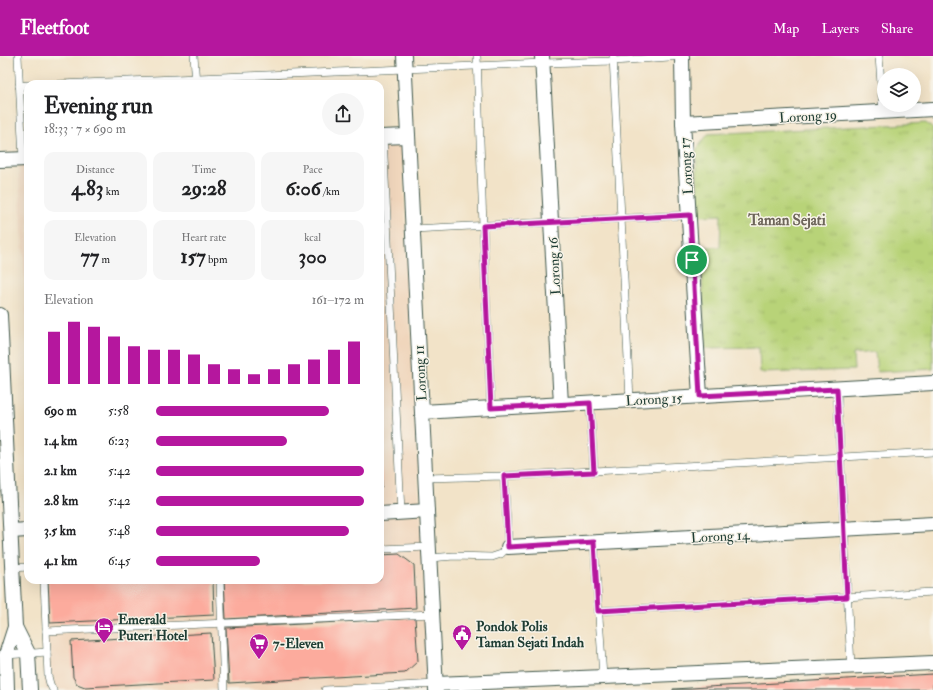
<!DOCTYPE html>
<html lang="en">
<head>
<meta charset="utf-8">
<style>
  :root { --surface:#fff; --page:#f6f6f6; --text:#202124; --muted:#757577; --accent:#b5179e }
  body { margin:0; font-family:"IM FELL Double Pica",serif; background:var(--page); color:var(--text); height:100vh; display:flex; flex-direction:column; font-size:15px; white-space:nowrap }
  * { box-sizing:border-box; margin:0 }
  p { font-size:13px; color:var(--muted) }
  .icon { flex:none; width:22px; height:22px; fill:none; stroke:currentColor; stroke-width:2; stroke-linecap:round; stroke-linejoin:round }
  .map { position:relative; flex:1; overflow:hidden }
  .panel { position:absolute; left:24px; top:24px; width:360px; height:504px; display:flex; flex-direction:column; background:var(--surface); border-radius:12px; box-shadow:0 4px 16px #0002 }
  .panel>* { flex:none }
  .fabs { position:absolute; left:877px; top:12px; display:grid; gap:8px }
  .fabs a { display:grid; place-items:center; width:44px; height:44px; border-radius:50%; background:var(--surface); box-shadow:0 4px 16px #0002; font-size:20px }
  .pin { position:absolute; display:grid; place-items:center; width:34px; height:34px; color:#fff; margin:-17px; border:2px solid #fff; border-radius:50%; box-shadow:0 1px 4px #0007 }
  .round { display:grid; place-items:center; flex:none; width:42px; height:42px; border-radius:21px; background:var(--page) }
  .headline { display:flex; align-items:center; justify-content:space-between; height:68px; padding:0 20px }
  h1 { font-size:22px; font-weight:700; line-height:30px }
  .stats { display:grid; grid-template-columns:repeat(3,1fr); gap:6px; height:68px; padding:4px 20px }
  .stats div { display:grid; align-content:center; border-radius:10px; background:var(--page); text-align:center }
  .stats b { font-size:20px; font-weight:700 }
  .stats small { font-size:11px; font-weight:400 }
  .stats p { font-size:11px }
  .chart { height:112px; padding:8px 20px }
  .chart p { display:flex; justify-content:space-between }
  .chart svg { width:100%; height:72px; margin-top:4px; stroke:var(--accent); stroke-width:6 }
  ul { padding:0 20px; list-style:none; font-size:13px }
  li { display:grid; grid-template-columns:64px 48px 1fr; align-items:center; height:30px }
  li i { height:10px; border-radius:5px; background:var(--accent) }
  header { display:flex; align-items:center; gap:24px; box-sizing:border-box; height:56px; padding:0 20px; background:var(--accent); color:#fff }
  header strong { font-size:19px }
  nav { display:flex; gap:22px; margin-inline-start:auto; font-size:14px }
  .map>svg:first-child { display:block }
</style>
</head>
<body>
<header>
<strong>Fleetfoot</strong>
<nav><a>Map</a><a>Layers</a><a>Share</a></nav>
</header>
<div class="map">
<svg width="933" height="634" viewBox="0 0 933 634">
  <defs>
    <pattern id="park-tufts" width="24" height="20" patternUnits="userSpaceOnUse"><rect width="24" height="20" fill="#b8d378"/><path d="M3 7l-1-3M5 7V3M7 7l1-3M15 17l-1-3M17 17v-4M19 17l1-3" fill="none" stroke="#9eb668"/></pattern>
  </defs>
  <rect width="100%" height="100%" fill="#f7f3e8"/>
  <filter id="ink" filterUnits="userSpaceOnUse"><feTurbulence type="fractalNoise" baseFrequency=".025" numOctaves="2"/><feDisplacementMap in="SourceGraphic" scale="8" xChannelSelector="R" yChannelSelector="G"/><feConvolveMatrix kernelMatrix="1 2 1 2 8 2 1 2 1" color-interpolation-filters="sRGB"/></filter>
  <filter id="wash" filterUnits="userSpaceOnUse"><feTurbulence type="fractalNoise" baseFrequency=".012" numOctaves="4" result="noise"/><feDisplacementMap in="SourceGraphic" scale="16" xChannelSelector="R" yChannelSelector="G"/><feGaussianBlur stdDeviation="0.9" result="paint"/><feColorMatrix in="noise" values="0 0 0 0 0 0 0 0 0 0 0 0 0 0 0 0 0 1.4 0 .05"/><feComposite in="paint" operator="in"/></filter>
  <g filter="url(#wash)">
    <rect width="100%" height="100%" fill="#f2e3c8"/>
    <g fill="#f0d6bc">
      <polygon points="401,78 429,634 45,634 40,524 380,524 380,79"/>
      <polygon points="18,97 28,97 28,291"/>
    </g>
    <polygon fill="url(#park-tufts)" stroke="#6c8856" points="926,67 933,73 933,313 877,316 875,296 853,298 854,314 760,317 759,291 705,292 701,191 720,191 721,159 699,160 696,94 708,78"/>
    <g id="blocks">
      <g fill="#fcab9d">
        <polygon points="380,409 381,409 382,430 380,434"/>
        <polygon points="399,498 414,509 416,552 226,563 224,524 380,524 380,499"/>
        <polygon points="48,524 213,524 214,559 50,567"/>
        <polygon points="415,562 418,605 405,617 229,627 226,572"/>
        <polygon points="211,577 214,624 85,631 77,628 73,621 71,585"/>
        <polygon points="933,618 933,634 673,634 673,633"/>
      </g>
    </g>
  </g>
  <g filter="url(#ink)">
    <use href="#blocks" fill-opacity="0" stroke="#3f564a" stroke-width="1"/>
    <g fill="none" stroke-linecap="round" stroke-linejoin="round">
      <g stroke="#3f564a" stroke-width="8">
        <g id="lane">
          <polyline points="18,0 23,103"/>
          <polyline points="194,0 196,28"/>
          <polyline points="477,0 483,170 491,352"/>
          <polyline points="613,0 630,344"/>
          <polyline points="879,0 883,56"/>
          <polyline points="60,28 543,7 614,5 683,0"/>
          <polyline points="19,30 28,29"/>
          <polyline points="383,80 401,457"/>
          <polyline points="413,173 690,159"/>
          <polyline points="837,333 851,611"/>
          <polyline points="590,347 594,416"/>
          <polyline points="504,420 933,396"/>
          <polyline points="426,422 504,420 508,485 508,491 501,498 492,501 454,500 430,502"/>
          <polyline points="594,486 603,621"/>
          <polyline points="380,493 429,491"/>
          <polyline points="12,512 28,511"/>
          <polyline points="44,524 48,620 50,628 53,634"/>
          <polyline points="220,524 224,634"/>
          <polyline points="598,555 933,536"/>
          <polyline points="46,575 433,558"/>
          <polyline points="6,599 47,596"/>
          <polyline points="325,634 436,628"/>
        </g>
      </g>
      <g stroke="#3f564a" stroke-width="16">
        <g id="street">
          <polyline points="404,0 436,634"/>
          <polyline points="542,0 561,348"/>
          <polyline points="682,0 683,67 700,340"/>
          <polyline points="683,67 933,53"/>
          <polyline points="380,81 408,80"/>
          <polyline points="0,104 28,103"/>
          <polyline points="0,259 15,571 6,599 7,634"/>
          <polyline points="422,356 933,327"/>
          <polyline points="380,458 427,455"/>
          <polyline points="11,475 28,474"/>
          <polyline points="508,491 933,468"/>
          <polyline points="15,571 28,597 30,634"/>
          <polyline points="436,628 933,607"/>
        </g>
      </g>
      <use href="#lane" stroke="#fff" stroke-width="7"/>
      <use href="#street" stroke="#fff" stroke-width="14"/>
    </g>
  </g>
  <g fill="none" stroke-linecap="round" stroke-linejoin="round" filter="url(#ink)">
    <g stroke="#fff" stroke-width="8">
      <polygon id="route" points="690,159 700,340 837,333 847,541 598,555 594,486 508,491 504,420 594,416 590,347 491,352 483,170"/>
    </g>
    <use href="#route" stroke="#b5179e" stroke-width="5"/>
  </g>
  <defs>
    <g id="hotel-pin" transform="scale(1)"><path d="M0 17L-7.5 6A9.5 9.5 0 1 1 7.5 6Z" fill="#b5179e" stroke="#f7f3e8"/><path d="M-6-4.5h1.5V1H6V5H4.5V3h-9V5H-6ZM-4 0a1.8 1.8 0 1 1 3.6 0ZM.5 0V-2.5h3Q6-2.5 6 0Z" fill="#fff"/></g>
    <g id="civic-pin" transform="scale(1)"><path d="M0 17L-7.5 6A9.5 9.5 0 1 1 7.5 6Z" fill="#b5179e" stroke="#f7f3e8"/><path d="M-.6-6.5H3V-4.5H.6V-3L4-1V1h2V6H-6V1h2V-1L-.6-3ZM-1.2 2.5V6h2.4V2.5Z" fill="#fff"/></g>
    <g id="supermarket-pin" transform="scale(1)"><path d="M0 17L-7.5 6A9.5 9.5 0 1 1 7.5 6Z" fill="#b5179e" stroke="#f7f3e8"/><path d="M-6-5.5h2.5l.6 2H6L4.5 2H-2.5L-4.4-4H-6ZM-1.5 3.2a1.3 1.3 0 1 0 .1 0ZM3 3.2a1.3 1.3 0 1 0 .1 0Z" fill="#fff"/></g>
  </defs>
  <g fill-rule="evenodd">
    <use href="#hotel-pin" x="104" y="571"/>
    <use href="#civic-pin" x="462" y="578"/>
    <use href="#supermarket-pin" x="259" y="587"/>
  </g>
  <g text-anchor="middle" stroke-width="3" stroke-linejoin="round" paint-order="stroke">
    <g font-size="14" fill="#1f3d34" stroke="#f7f3e8">
      <text transform="translate(808 60) rotate(-3)" y="5">Lorong 19</text>
      <text transform="translate(686 110) rotate(-94)" y="5">Lorong 17</text>
      <text transform="translate(554 210) rotate(-93)" y="5">Lorong 16</text>
      <text transform="translate(420 317) rotate(-93)" y="5">Lorong 11</text>
      <text transform="translate(654 343) rotate(-3)" y="5">Lorong 15</text>
      <text transform="translate(720 480) rotate(-3)" y="5">Lorong 14</text>
    </g>
    <g font-size="14" font-weight="bold" fill="#1f3d34" stroke="#f7f3e8" text-anchor="start">
      <text x="118" y="568">Emerald<tspan x="118" dy="16">Puteri Hotel</tspan></text>
      <text x="476" y="575">Pondok Polis<tspan x="476" dy="16">Taman Sejati Indah</tspan></text>
      <text x="273" y="592">7-Eleven</text>
    </g>
    <g font-size="15" font-weight="bold" fill="#6c6459" stroke="#f7f3e8">
      <text x="787" y="169">Taman Sejati</text>
    </g>
  </g>
</svg>
<div class="fabs">
<a><svg class="icon" aria-label="layers" viewBox="0 0 24 24"><path d="M12 4l9 5-9 5-9-5zM3 14l9 5 9-5"/></svg></a>
</div>
<div class="pin" style="left:692px;top:204px;background:#1e9e55"><svg class="icon" aria-label="arrive" viewBox="0 0 24 24"><path d="M6 21V4h12l-3 4 3 4H6"/></svg></div>
<section class="panel">
<div class="headline"><div><h1>Evening run</h1><p>18:33 · 7 × 690 m</p></div><a class="round"><svg class="icon" aria-label="share" viewBox="0 0 24 24"><path d="M12 15V3M7 8l5-5 5 5M5 13v7h14v-7"/></svg></a></div>
<div class="stats">
<div><p>Distance</p><b>4.83<small> km</small></b></div>
<div><p>Time</p><b>29:28</b></div>
<div><p>Pace</p><b>6:06<small> /km</small></b></div>
</div>
<div class="stats">
<div><p>Elevation</p><b>77<small> m</small></b></div>
<div><p>Heart rate</p><b>157<small> bpm</small></b></div>
<div><p>kcal</p><b>300</b></div>
</div>
<div class="chart"><p><span>Elevation</span>161–172 m</p>
<svg viewBox="0 0 160 44" preserveAspectRatio="none"><path d="M5 44V12M15 44V6M25 44V9M35 44V15M45 44V21M55 44V23M65 44V23M75 44V26M85 44V32M95 44V35M105 44V38M115 44V35M125 44V32M135 44V29M145 44V23M155 44V18"/></svg>
</div>
<ul>
<li><b>690 m</b>5:58<i style="width:83%"></i></li>
<li><b>1.4 km</b>6:23<i style="width:63%"></i></li>
<li><b>2.1 km</b>5:42<i style="width:100%"></i></li>
<li><b>2.8 km</b>5:42<i style="width:100%"></i></li>
<li><b>3.5 km</b>5:48<i style="width:93%"></i></li>
<li><b>4.1 km</b>6:45<i style="width:50%"></i></li>
</ul>
</section>
</div>
</body>
</html>
